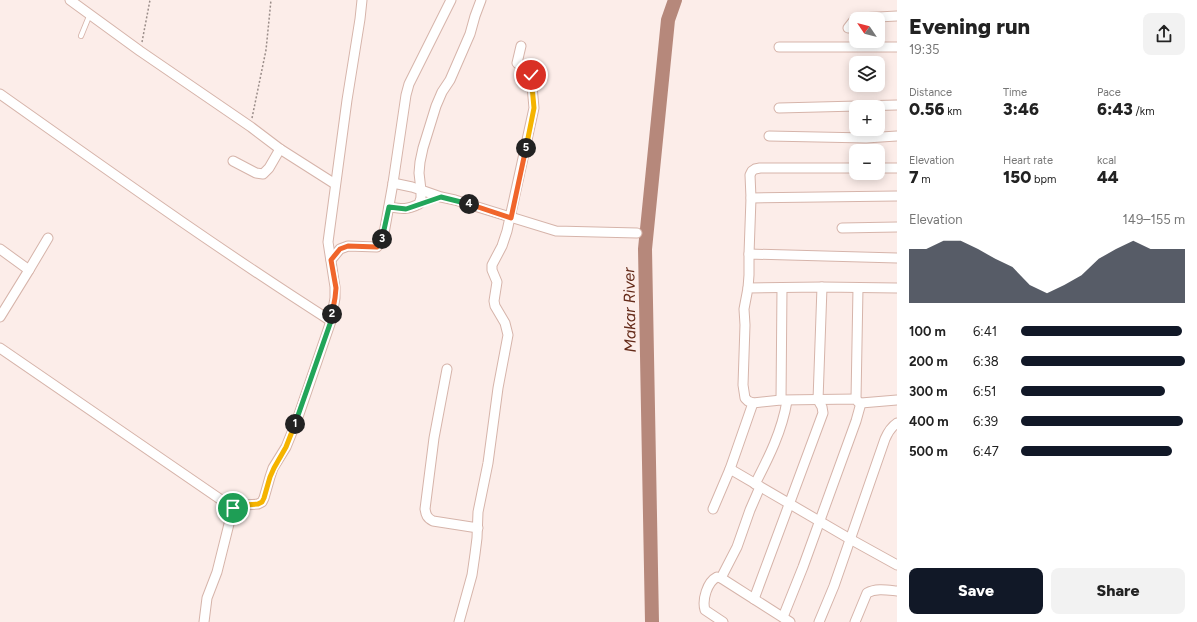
<!DOCTYPE html>
<html lang="en">
<head>
<meta charset="utf-8">
<style>
  :root { --surface:#fff; --page:#f2f2f2; --text:#222; --muted:#767676; --accent:#111827 }
  body { margin:0; font-family:Figtree,sans-serif; background:var(--page); color:var(--text); height:100vh; display:flex; flex-direction:column; font-size:15px; white-space:nowrap }
  * { box-sizing:border-box; margin:0 }
  p { font-size:13px; color:var(--muted) }
  .icon { flex:none; width:22px; height:22px; fill:none; stroke:currentColor; stroke-width:2; stroke-linecap:round; stroke-linejoin:round }
  .map { position:relative; flex:1; overflow:hidden }
  .details { display:flex; flex-direction:column; background:var(--surface); width:300px }
  .details>* { flex:none }
  .needle { width:26px; rotate:305deg }
  .fabs { position:absolute; left:849px; top:12px; display:grid; gap:8px }
  .fabs a { display:grid; place-items:center; width:36px; height:36px; border-radius:8px; background:var(--surface); box-shadow:0 2px 10px #0003; font-size:20px }
  .pin { position:absolute; display:grid; place-items:center; width:34px; height:34px; color:#fff; margin:-17px; border:2px solid #fff; border-radius:50%; box-shadow:0 1px 4px #0007 }
  .km { position:absolute; width:20px; height:20px; margin:-10px; border-radius:50%; background:#222; color:#fff; font-size:11px; line-height:20px; text-align:center }
  .round { display:grid; place-items:center; flex:none; width:42px; height:42px; border-radius:8px; background:var(--page) }
  .summary { display:flex; align-items:center; justify-content:space-between; height:68px; padding:0 12px }
  h1 { font-size:22px; font-weight:800; line-height:30px }
  .metrics { display:grid; grid-template-columns:repeat(3,1fr); gap:6px; height:68px; padding:4px 12px }
  .metrics div { display:grid; align-content:center }
  .metrics b { font-size:17px; font-weight:800 }
  .metrics small { font-size:11px; font-weight:400 }
  .metrics p { font-size:11px }
  .chart { height:112px; padding:8px 12px }
  .chart p { display:flex; justify-content:space-between }
  .chart svg { width:100%; height:72px; margin-top:4px; fill:var(--accent); opacity:.7 }
  .cta { display:flex; gap:8px; margin-top:auto; padding:8px 12px }
  .cta a { flex:1; height:46px; border-radius:8px; background:var(--accent); color:#fff; font-size:16px; font-weight:800; line-height:46px; text-align:center }
  .cta a+a { background:var(--page); color:var(--text) }
  ul { padding:0 12px; list-style:none; font-size:13px }
  li { display:grid; grid-template-columns:64px 48px 1fr; align-items:center; height:30px }
  li i { height:10px; border-radius:5px; background:var(--accent) }
  main { display:flex; flex:1; min-height:0 }
  .map>svg:first-child { display:block }
</style>
</head>
<body>
<main>
<div class="map">
<svg width="897" height="622" viewBox="0 0 897 622">
  <rect width="100%" height="100%" fill="#fcede9"/>
  <g fill="none" stroke-linecap="round" stroke-linejoin="round">
    <polyline stroke="#b6887b" stroke-width="14" points="652,622 645,249 668,20 675,0"/>
    <g stroke="#d6b4aa" stroke-width="6">
      <polyline id="service" points="81,36 90,14"/>
    </g>
    <g stroke="#d6b4aa" stroke-width="11">
      <g id="minor">
        <polyline points="70,0 140,51 251,127 280,149 335,184"/>
        <polyline points="481,0 475,16 470,34 450,80 442,92 436,106 423,148 420,162 419,173 421,190 441,197 455,200 556,231 637,233"/>
        <polyline points="848,28 855,19 859,18 897,16"/>
        <polyline points="779,47 897,47"/>
        <path d="M0 94C109 171 218 249 331 321"/>
        <polyline points="779,108 897,105"/>
        <polyline points="769,136 866,138 897,136"/>
        <polyline points="233,161 256,173 263,174 269,168 280,149"/>
        <polyline points="878,168 897,168"/>
        <polyline points="751,198 897,196"/>
        <path d="M389 207C402 209 407 210 419 204L421 198V190L412 187 393 183"/>
        <polyline points="842,228 897,227"/>
        <polyline points="0,249 29,270 0,317"/>
        <polyline points="749,254 751,198 750,175 752,171 755,169 760,168 856,168"/>
        <polyline points="331,260 340,249 348,246 377,247 383,239 393,183 406,95 409,84 451,0"/>
        <polyline points="29,270 48,238"/>
        <polyline points="748,288 749,275 749,254 897,258"/>
        <polyline points="897,288 822,287 748,288 744,309 745,325 743,385 745,398 748,401 753,403 781,400 856,399 858,402 861,403 897,400"/>
        <polyline points="0,348 233,508 244,505 258,504 262,502 264,498 270,477 273,468 286,447 297,420 331,321 335,298 335,287 328,242 347,100 360,19 362,0"/>
        <path d="M447 369 434 438 425 509C426 515 427 518 433 521L478 528"/>
        <polyline points="856,399 858,288"/>
        <polyline points="781,400 782,288"/>
        <polyline points="730,469 753,403"/>
        <path d="M755 484C769 457 782 431 787 401"/>
        <polyline points="760,487 750,510 737,547 721,578 790,622"/>
        <polyline points="713,509 730,469 850,539 897,565"/>
        <path d="M721 578 717 577C707 582 702 600 705 610L723 622"/>
        <polyline points="754,599 823,413 822,407 818,400 822,287"/>
        <polyline points="783,617 803,567 856,421 861,403"/>
        <polyline points="204,622 207,598 217,572 233,508"/>
        <polyline points="459,622 472,575 475,554 477,538 478,512 488,463 498,388 508,335 505,323 495,306 494,301 497,282 492,270 492,265 502,246 507,231 534,108 531,75 517,63 521,46"/>
        <path d="M819 622 834 586 885 439C888 432 891 427 897 423"/>
        <path d="M855 622 867 593C876 588 887 590 897 591"/>
      </g>
    </g>
    <g stroke="#998c88" stroke-width="1.5" stroke-dasharray="2 2" stroke-linecap="butt">
      <polyline points="142,42 150,0"/>
      <polyline points="252,118 266,50 271,0"/>
    </g>
    <use href="#service" stroke="#fff" stroke-width="4.5"/>
    <use href="#minor" stroke="#fff" stroke-width="9"/>
  </g>
  <g fill="none" stroke-linecap="round" stroke-linejoin="round">
    <g stroke="#fff" stroke-width="8">
      <polyline id="split-1" points="233,508 244,505 258,504 262,502 264,498 270,477 274,468 286,447 295,424"/>
    </g>
    <g stroke="#fff" stroke-width="8">
      <polyline id="split-2" points="295,424 331,321 332,314"/>
    </g>
    <g stroke="#fff" stroke-width="8">
      <polyline id="split-3" points="332,314 335,298 336,288 331,260 340,249 348,246 377,247 382,239"/>
    </g>
    <g stroke="#fff" stroke-width="8">
      <polyline id="split-4" points="382,239 389,207 406,209 441,197 469,204"/>
    </g>
    <g stroke="#fff" stroke-width="8">
      <polyline id="split-5" points="469,204 511,218 526,148"/>
    </g>
    <g stroke="#fff" stroke-width="8">
      <polyline id="split-6" points="526,148 534,108 531,75"/>
    </g>
    <use href="#split-1" stroke="#f5b400" stroke-width="5"/>
    <use href="#split-2" stroke="#22a559" stroke-width="5"/>
    <use href="#split-3" stroke="#f0652b" stroke-width="5"/>
    <use href="#split-4" stroke="#22a559" stroke-width="5"/>
    <use href="#split-5" stroke="#f0652b" stroke-width="5"/>
    <use href="#split-6" stroke="#f5b400" stroke-width="5"/>
  </g>
  <g text-anchor="middle" stroke-width="3.5" stroke-linejoin="round" paint-order="stroke">
    <g font-size="16" font-style="italic" fill="#642a18" stroke="#fcede9">
      <text transform="translate(629 310) rotate(-91)" y="6">Makar River</text>
    </g>
  </g>
</svg>
<div class="fabs">
<a><svg class="needle" viewBox="-14 -14 28 28"><path d="M0-13l5 13h-10z" fill="#e53935"/><path d="M0 13l5-13h-10z" fill="#767676"/></svg></a>
<a><svg class="icon" aria-label="layers" viewBox="0 0 24 24"><path d="M12 4l9 5-9 5-9-5zM3 14l9 5 9-5"/></svg></a>
<a>+</a>
<a>−</a>
</div>
<div class="pin" style="left:233px;top:508px;background:#1e9e55"><svg class="icon" aria-label="arrive" viewBox="0 0 24 24"><path d="M6 21V4h12l-3 4 3 4H6"/></svg></div>
<div class="pin" style="left:531px;top:75px;background:#d93025"><svg class="icon" aria-label="check" viewBox="0 0 24 24"><path d="M5 12l5 5 9-10"/></svg></div>
<b class="km" style="left:295px;top:424px">1</b>
<b class="km" style="left:332px;top:314px">2</b>
<b class="km" style="left:382px;top:239px">3</b>
<b class="km" style="left:469px;top:204px">4</b>
<b class="km" style="left:526px;top:148px">5</b>
</div>
<section class="details">
<div class="summary"><div><h1>Evening run</h1><p>19:35</p></div><a class="round"><svg class="icon" aria-label="share" viewBox="0 0 24 24"><path d="M12 15V3M7 8l5-5 5 5M5 13v7h14v-7"/></svg></a></div>
<div class="metrics">
<div><p>Distance</p><b>0.56<small> km</small></b></div>
<div><p>Time</p><b>3:46</b></div>
<div><p>Pace</p><b>6:43<small> /km</small></b></div>
</div>
<div class="metrics">
<div><p>Elevation</p><b>7<small> m</small></b></div>
<div><p>Heart rate</p><b>150<small> bpm</small></b></div>
<div><p>kcal</p><b>44</b></div>
</div>
<div class="chart"><p><span>Elevation</span>149–155 m</p>
<svg viewBox="0 0 160 44" preserveAspectRatio="none"><path d="M0 44V11L10 11L20 6L30 6L40 11L50 17L60 22L70 33L80 38L90 33L100 27L110 17L120 11L130 6L140 11L150 11L160 11V44z"/></svg>
</div>
<ul>
<li><b>100 m</b>6:41<i style="width:98%"></i></li>
<li><b>200 m</b>6:38<i style="width:100%"></i></li>
<li><b>300 m</b>6:51<i style="width:88%"></i></li>
<li><b>400 m</b>6:39<i style="width:99%"></i></li>
<li><b>500 m</b>6:47<i style="width:92%"></i></li>
</ul>
<div class="cta"><a>Save</a><a>Share</a></div>
</section>
</main>
</body>
</html>
